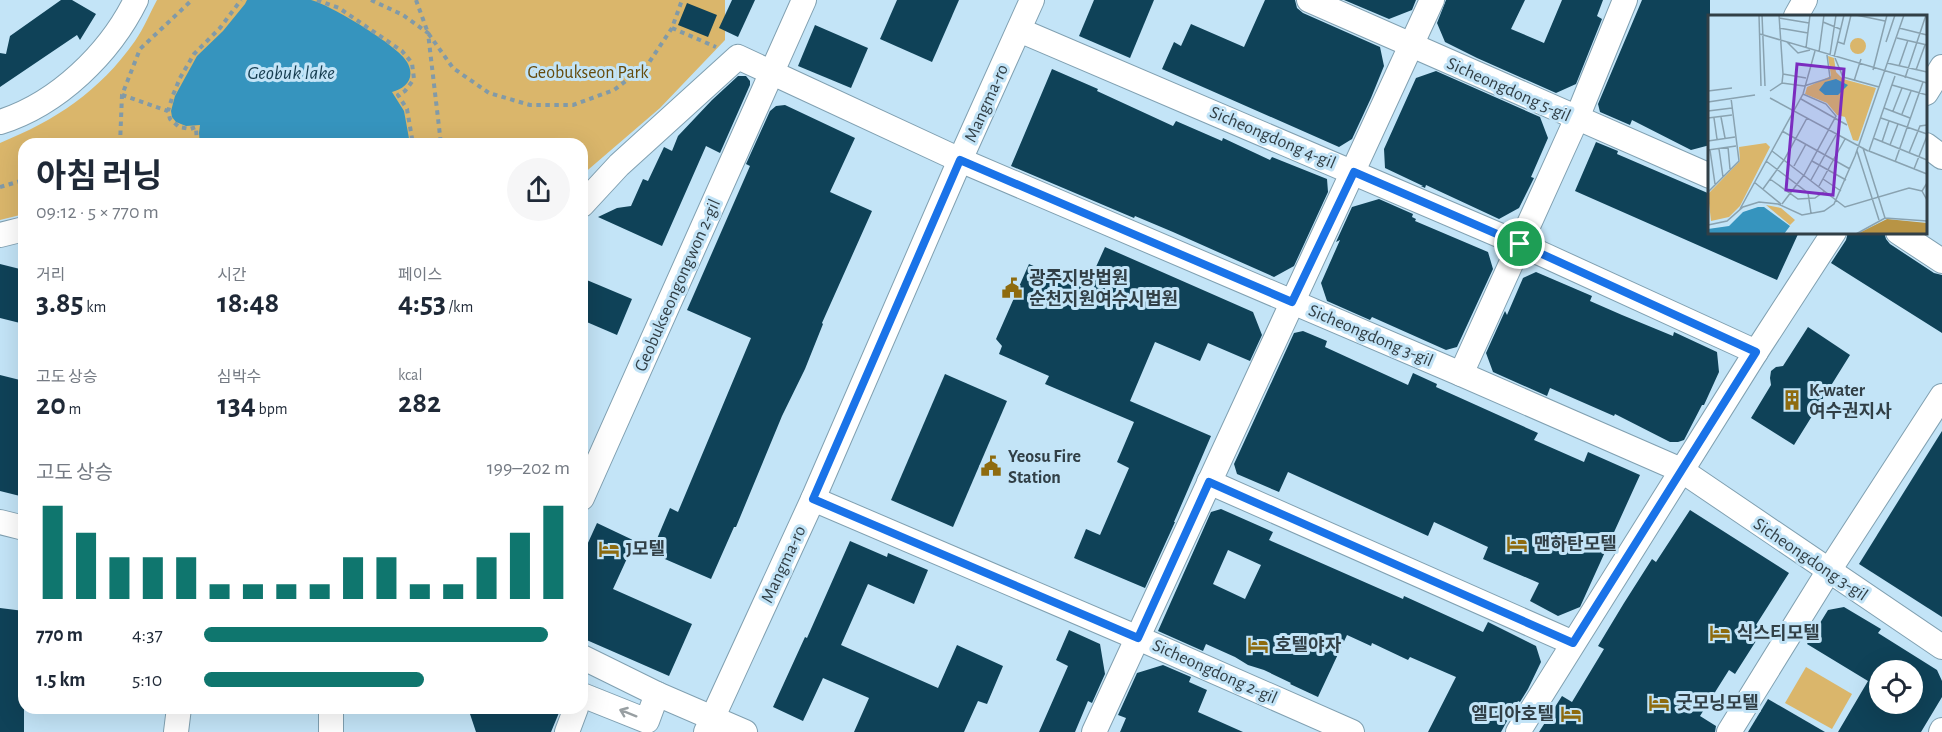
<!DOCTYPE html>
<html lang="ko">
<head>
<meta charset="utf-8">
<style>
  :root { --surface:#fff; --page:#f6f6f7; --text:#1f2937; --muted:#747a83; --accent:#0f766e }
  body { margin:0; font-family:"Alegreya Sans","Noto Sans KR",sans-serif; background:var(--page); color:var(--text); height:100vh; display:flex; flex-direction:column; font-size:22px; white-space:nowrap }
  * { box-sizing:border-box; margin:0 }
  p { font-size:20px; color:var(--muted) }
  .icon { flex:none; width:33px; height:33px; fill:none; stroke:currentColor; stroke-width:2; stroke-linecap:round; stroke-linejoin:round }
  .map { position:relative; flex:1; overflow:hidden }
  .panel { position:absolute; left:18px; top:138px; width:570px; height:576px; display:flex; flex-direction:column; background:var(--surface); border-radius:18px; box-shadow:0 6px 24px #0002 }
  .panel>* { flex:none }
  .tools { position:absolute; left:1869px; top:660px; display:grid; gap:12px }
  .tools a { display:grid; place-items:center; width:54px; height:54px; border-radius:50%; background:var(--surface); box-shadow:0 6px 24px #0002; font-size:30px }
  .pin { position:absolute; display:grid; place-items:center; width:51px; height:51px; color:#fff; margin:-26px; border:3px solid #fff; border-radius:50%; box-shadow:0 2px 6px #0007 }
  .round { display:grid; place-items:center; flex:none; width:63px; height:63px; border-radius:32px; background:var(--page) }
  .head { display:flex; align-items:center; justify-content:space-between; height:102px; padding:0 18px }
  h1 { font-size:33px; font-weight:700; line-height:45px }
  .stats { display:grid; grid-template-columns:repeat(3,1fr); gap:9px; height:102px; padding:6px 18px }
  .stats div { display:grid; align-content:center }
  .stats b { font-size:30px; font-weight:700 }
  .stats small { font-size:16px; font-weight:400 }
  .stats p { font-size:16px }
  .chart { height:168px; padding:12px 18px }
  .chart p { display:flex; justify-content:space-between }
  .chart svg { width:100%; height:108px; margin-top:6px; stroke:var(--accent); stroke-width:6 }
  ul { padding:0 18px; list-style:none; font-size:20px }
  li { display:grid; grid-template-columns:96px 72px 1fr; align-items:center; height:45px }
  li i { height:15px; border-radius:8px; background:var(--accent) }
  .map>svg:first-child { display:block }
</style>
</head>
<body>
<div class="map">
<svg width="1942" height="732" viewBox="0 0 1942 732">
  <rect width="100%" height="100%" fill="#c3e4f7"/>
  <g fill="#dab66b">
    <path d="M157 0H725V40L660 108 582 175V144H24V214L0 220V143C56 120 99 92 135 41 144 28 150 13 157 0Z"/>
    <polygon points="1806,667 1852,694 1832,729 1785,703"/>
  </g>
  <path fill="#3694be" d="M247 0C263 0 296 0 311 0 329 4 399 46 407 62 416 78 406 88 392 92L404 111 410 144H200L199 133 200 125 186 126 176 122 172 117 171 111 175 96 197 56 223 31 245 4Z"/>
  <g fill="#0f4258" fill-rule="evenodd">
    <polygon points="61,0 72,0 96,14 80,40 77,35 0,87 0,53 6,54 10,36"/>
    <polygon points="732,0 755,0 738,37 719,28"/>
    <polygon points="897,0 959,0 932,62 880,39"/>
    <polygon points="1094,0 1154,0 1130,58 1079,36"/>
    <polygon points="1265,0 1295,0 1297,8 1303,13 1380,47 1384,66 1371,98 1352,139 1339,147 1162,69 1174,42 1181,46 1191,24 1244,47"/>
    <polygon points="1344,0 1416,0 1412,10 1389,19"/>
    <polygon points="1446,0 1525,0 1511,29 1544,43 1562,0 1603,0 1597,16 1602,19 1576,84 1556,93 1477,58 1445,42 1437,23"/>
    <polygon points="1642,0 1710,0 1710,145 1691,150 1632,120 1630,125 1600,112 1598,104"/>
    <polygon points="687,3 717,15 708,37 678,25"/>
    <polygon points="815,25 868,48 851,88 798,66"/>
    <polygon points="1052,69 1098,89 1097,91 1173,126 1176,121 1222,141 1223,138 1270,160 1272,157 1327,179 1328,192 1294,266 1274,277 1173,232 1135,216 1134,218 1011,166"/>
    <polygon points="1436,71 1540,117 1548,138 1531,177 1534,178 1519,208 1499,219 1426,185 1425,188 1421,186 1423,186 1385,168 1384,149 1416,78"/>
    <polygon points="738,76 746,76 750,81 750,85 720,153 706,146 662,246 598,217 617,208 631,206 643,179 648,181 664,147 672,151 678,136 712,100"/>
    <polygon points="785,105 855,138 830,192 872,211 822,323 823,324 805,369 782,416 736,527 734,527 711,579 651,553 670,508 678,512 751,338 687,310 750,166 746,164 770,111 776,106"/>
    <polygon points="1596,142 1618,151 1617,154 1710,194 1710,232 1799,232 1777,280 1575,191"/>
    <polygon points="1379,199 1413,214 1412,217 1416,219 1415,221 1488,252 1493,269 1457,347 1446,350 1372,317 1370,320 1327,301 1321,283 1340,240 1336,242 1352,207"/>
    <polygon points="1848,232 1884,232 1886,239 1890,244 1934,273 1942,275 1942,333 1831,263 1846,240"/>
    <polygon points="1105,247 1253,312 1262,335 1250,361 1208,343 1200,361 1155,342 1130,401 1211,436 1174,522 1175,522 1145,588 1074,558 1086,529 1100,535 1129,468 1117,462 1134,422 1045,384 1049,376 999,354 1002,346 996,339 1029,264 1086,289"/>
    <polygon points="0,264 24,270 24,324 0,318"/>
    <polygon points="1536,272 1592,296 1590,301 1622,315 1673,336 1674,332 1717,352 1719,372 1704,405 1702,405 1684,440 1678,442 1670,442 1615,414 1614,416 1550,388 1547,396 1493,372 1486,353 1505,311 1507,315 1523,278"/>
    <polygon points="582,278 632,299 617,335 582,320"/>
    <polygon points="1808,327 1850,355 1794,445 1751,418 1771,385 1770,378 1771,371 1776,367 1783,366"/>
    <polygon points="1303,331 1327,341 1325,347 1408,385 1413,373 1437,384 1436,387 1538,433 1534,440 1584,462 1588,452 1640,475 1580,607 1558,616 1530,601 1539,583 1483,559 1488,547 1434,522 1428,536 1288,472 1279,492 1237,474 1234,464 1294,333"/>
    <polygon points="945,374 1007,401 953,527 891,500"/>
    <polygon points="0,375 24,381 24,497 0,491"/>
    <polygon points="1942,431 1942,617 1859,564"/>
    <path d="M1221 509 1273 532 1269 540 1403 599 1404 596 1483 632 1488 622 1536 646 1541 662 1528 689 1520 702 1518 701 1501 732H1428L1456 677 1410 657 1408 660 1372 643 1371 646 1347 635 1318 697 1290 684 1291 683 1264 670 1248 665 1235 657 1206 644 1203 651 1158 631 1211 512ZM1228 550 1261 565 1245 599 1213 584Z"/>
    <polygon points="1690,510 1789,573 1756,625 1763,630 1735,674 1729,670 1700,716 1716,726 1715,732 1539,732 1562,696 1572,702 1604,649 1598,646 1624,603 1652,559 1656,562"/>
    <polygon points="597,523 635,541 613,589 692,624 669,676 582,638 582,556"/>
    <polygon points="850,541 887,557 888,553 928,570 914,604 868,584 841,645 938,688 957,645 1003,666 987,704 978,701 964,732 854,732 869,698 823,678 803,721 773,707 805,637 807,638"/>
    <path d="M1844 607 1881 629 1878 633 1937 670 1942 681V697L1921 732H1838L1868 681 1807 644 1828 610ZM1880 670H1912V704H1880Z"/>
    <polygon points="0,608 24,611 24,732 0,732"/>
    <polygon points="1069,630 1100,644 1105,674 1092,703 1088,701 1075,732 1039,732 1068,666 1056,660"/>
    <polygon points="1163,665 1191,677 1189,682 1207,690 1198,712 1243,732 1120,732 1126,718 1118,715 1137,673"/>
    <polygon points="1768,699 1825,732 1748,732"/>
    <polygon points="468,708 561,708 551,732 476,732"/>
  </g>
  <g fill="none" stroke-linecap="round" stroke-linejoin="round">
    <g stroke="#80a0b1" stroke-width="26">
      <g id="minor">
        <polyline points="1309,0 1710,176"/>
        <polyline points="1796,16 1805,0"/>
        <polyline points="1019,30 1520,244 1756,352"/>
        <polyline points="1926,93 1942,67"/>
        <path d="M0 122C58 104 110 53 136 0"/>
        <polyline points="1926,145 1942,157"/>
        <polyline points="582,205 619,165 738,57 960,160 1461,374 1681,470 1942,647"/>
        <polyline points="1898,232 1942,261"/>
        <polyline points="0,235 24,229"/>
        <polyline points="1461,374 1577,118 1625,0"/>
        <polyline points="1209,482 1573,643"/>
        <polyline points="582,498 804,0"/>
        <polyline points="813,499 1138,638 1352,732"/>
        <polyline points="0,522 24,528"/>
        <polyline points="582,657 657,694 745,732"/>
        <polyline points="582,695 647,721 657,694"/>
        <polyline points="331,708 331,732"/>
        <polyline points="176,732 179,708"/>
        <polyline points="567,732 576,708"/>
        <polyline points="706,732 813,499 960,160 1032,0"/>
        <polyline points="1094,732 1432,0"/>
        <polyline points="1518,732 1756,352 1834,232"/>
        <polyline points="1729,732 1828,572 1942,396"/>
        <polyline points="1941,732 1942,730"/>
      </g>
    </g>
    <g stroke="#819aa8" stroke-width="4" stroke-dasharray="4.5 4.5" stroke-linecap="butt">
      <polyline points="317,0 339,8 402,51 412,63 414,79 405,91 398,95 407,109 413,144"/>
      <polyline points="371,0 403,15 428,33 441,144"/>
      <polyline points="416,0 428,33 453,68 489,93 530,105 573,105 614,90 648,64 672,28 682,0"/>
      <polyline points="672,28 716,47"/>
      <polyline points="122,95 168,111"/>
      <polyline points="120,144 122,95 140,49 192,0"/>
      <polyline points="197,144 196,127 190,129 179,127 170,119 168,111 173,95 180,78 194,54 220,28 241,0"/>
      <polyline points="0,187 24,180"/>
    </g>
    <use href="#minor" stroke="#fff" stroke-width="24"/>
  </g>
  <defs><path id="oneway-shaft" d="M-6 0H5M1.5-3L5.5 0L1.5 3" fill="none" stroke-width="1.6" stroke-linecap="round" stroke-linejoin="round" transform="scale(1.5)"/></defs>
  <use stroke="#989fa2" href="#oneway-shaft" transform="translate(628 713) rotate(-158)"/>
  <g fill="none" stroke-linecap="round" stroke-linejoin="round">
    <g stroke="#fff" stroke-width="12">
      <polygon id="route" points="960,160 1292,302 1354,172 1520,244 1756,352 1573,643 1209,482 1138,638 813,499"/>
    </g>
    <use href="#route" stroke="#1a73e8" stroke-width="8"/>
  </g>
  <defs>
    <g id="civic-bare" transform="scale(1.62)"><path d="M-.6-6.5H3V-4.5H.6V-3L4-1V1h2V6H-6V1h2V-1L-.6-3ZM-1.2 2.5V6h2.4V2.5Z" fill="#8e6b0f" stroke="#c3e4f7" stroke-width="2.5" paint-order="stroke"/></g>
    <g id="building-bare" transform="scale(1.62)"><path d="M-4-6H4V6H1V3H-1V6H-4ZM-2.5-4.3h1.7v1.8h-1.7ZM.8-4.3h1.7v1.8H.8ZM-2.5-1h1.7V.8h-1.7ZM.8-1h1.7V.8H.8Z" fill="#8e6b0f" stroke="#c3e4f7" stroke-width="2.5" paint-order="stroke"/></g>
    <g id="hotel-bare" transform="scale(1.62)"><path d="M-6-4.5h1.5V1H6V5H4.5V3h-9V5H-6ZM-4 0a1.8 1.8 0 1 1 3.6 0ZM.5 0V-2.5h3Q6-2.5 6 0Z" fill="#8e6b0f" stroke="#c3e4f7" stroke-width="2.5" paint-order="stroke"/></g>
  </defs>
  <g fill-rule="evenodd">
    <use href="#civic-bare" x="1012" y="288"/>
    <use href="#building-bare" x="1792" y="400"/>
    <use href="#civic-bare" x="991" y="466"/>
    <use href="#hotel-bare" x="1517" y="544"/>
    <use href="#hotel-bare" x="609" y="549"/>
    <use href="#hotel-bare" x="1720" y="633"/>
    <use href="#hotel-bare" x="1258" y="645"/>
    <use href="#hotel-bare" x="1659" y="703"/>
    <use href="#hotel-bare" x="1571" y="714"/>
  </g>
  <g text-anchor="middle" stroke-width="6" stroke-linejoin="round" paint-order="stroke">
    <g font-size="18" fill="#654b0d" stroke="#c3e4f7">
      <text x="588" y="78">Geobukseon Park</text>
    </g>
    <g font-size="18" fill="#313f46" stroke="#c3e4f7">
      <text transform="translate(1509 89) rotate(24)" y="6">Sicheongdong 5-gil</text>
      <text transform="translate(986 103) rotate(-66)" y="6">Mangma-ro</text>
      <text transform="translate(1273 137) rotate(23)" y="6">Sicheongdong 4-gil</text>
      <text transform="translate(677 285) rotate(-66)" y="6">Geobukseongongwon 2-gil</text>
      <text transform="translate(1371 335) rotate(23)" y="6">Sicheongdong 3-gil</text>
      <text transform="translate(1811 559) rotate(34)" y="6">Sicheongdong 3-gil</text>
      <text transform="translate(783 564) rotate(-65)" y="6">Mangma-ro</text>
      <text transform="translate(1215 671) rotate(24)" y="6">Sicheongdong 2-gil</text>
    </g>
    <g font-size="18" font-weight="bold" fill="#313f46" stroke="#c3e4f7" text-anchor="start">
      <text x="1029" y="284">광주지방법원<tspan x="1029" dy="21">순천지원여수시법원</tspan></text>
      <text x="1809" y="396">K-water<tspan x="1809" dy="21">여수권지사</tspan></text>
      <text x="1008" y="462">Yeosu Fire<tspan x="1008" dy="21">Station</tspan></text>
      <text x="1534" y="550">맨하탄모텔</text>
      <text x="626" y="555">J모텔</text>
      <text x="1737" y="639">식스티모텔</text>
      <text x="1275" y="651">호텔야자</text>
      <text x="1676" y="709">굿모닝모텔</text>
      <text x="1554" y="720" text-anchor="end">엘디아호텔</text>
    </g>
    <g font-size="20" font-style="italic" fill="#163d50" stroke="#c3e4f7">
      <text x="291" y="79">Geobuk lake</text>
    </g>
  </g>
  <g transform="translate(1708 15)">
    <rect width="219" height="219" fill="#c3e4f7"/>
    <path d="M142 31a8 8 0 1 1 16 0a8 8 0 1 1-16 0ZM120 41 126 43 128 57 135 64 168 73 150 126 145 125 137 102 129 100 119 88 97 79 99 72 123 61ZM58 128 62 132 32 191 21 202 3 206 0 179 32 146 31 132ZM58 190 73 193 87 205 82 210Z" fill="#dab66b"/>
    <path d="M179 204 219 208V219H149Z" fill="#b89445"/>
    <path d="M128 64 140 70 130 80H117L111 75 117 67ZM50 192H56L82 211 76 219H0V214L21 211 35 197Z" fill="#3694be"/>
    <path fill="none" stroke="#89a2b0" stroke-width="1.5" d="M51 0 53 71M54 0 57 71M148 0 177 6M71 3 101 8M115 7 132 14M71 13 100 18M191 13 219 20M52 19 219 68M189 23 219 30M79 27 90 38 102 35M130 27 136 29 143 0M178 27 187 0M98 33 102 0M111 37 116 0M122 40 128 0M126 42 136 0M127 43 135 62 171 72M179 48 219 57M191 51 200 25M165 55 179 0M208 55 217 30M75 59 98 63M187 61 161 136 219 159M197 63 218 0M146 66 153 44M74 68 96 71 122 63 119 40M184 70 219 80M0 76 24 73M62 76 74 68 75 59 71 0M62 83 160 136M93 84 139 110M0 87 47 80M176 93 202 103M0 96 24 93M185 96 194 73M194 99 203 76M13 102 17 123M0 103 24 100M6 103 9 124M173 103 219 119M74 116 142 154M165 123 219 145M0 126 27 122M174 127 181 106M182 130 190 109M20 132 22 154M155 133 177 203M11 134 15 162M0 135 28 131M2 135 7 169M64 136 137 192 201 173 214 176M149 136 171 205M201 138 212 111 219 110M58 146 100 178 103 198M104 146 138 165M187 147 215 67M86 151 98 129M206 154 219 121M62 164 90 184 107 183 117 176M115 164 133 176M103 165 128 120M46 167 73 189M219 168 214 176 219 185M111 171 137 124M55 174 76 145 99 103M0 177 31 146 23 83M74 189 96 160 128 101 118 89 95 79M32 194 95 79 107 36M0 210 19 206 35 192 51 187 70 189 94 200 116 196 126 189 147 141 196 0M148 219 177 203 219 206"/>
    <path fill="#7b2cbf" fill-opacity="0.15" stroke="#7b2cbf" stroke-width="3" d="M89 49 136 54 125 180 78 175Z"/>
    <rect width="219" height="219" fill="none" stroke="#313f46" stroke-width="3"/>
  </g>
</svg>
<div class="tools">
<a><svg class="icon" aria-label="locate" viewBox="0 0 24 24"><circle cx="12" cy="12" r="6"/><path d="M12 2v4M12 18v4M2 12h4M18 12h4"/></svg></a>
</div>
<div class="pin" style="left:1520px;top:244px;background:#1e9e55"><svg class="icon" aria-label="arrive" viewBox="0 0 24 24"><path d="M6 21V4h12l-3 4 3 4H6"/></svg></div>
<section class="panel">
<div class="head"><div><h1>아침 러닝</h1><p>09:12 · 5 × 770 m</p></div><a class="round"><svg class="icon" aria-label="share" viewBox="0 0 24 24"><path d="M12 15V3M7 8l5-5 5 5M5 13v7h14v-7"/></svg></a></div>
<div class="stats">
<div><p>거리</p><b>3.85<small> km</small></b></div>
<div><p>시간</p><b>18:48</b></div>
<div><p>페이스</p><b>4:53<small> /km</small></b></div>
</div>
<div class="stats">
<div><p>고도 상승</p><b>20<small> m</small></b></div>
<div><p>심박수</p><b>134<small> bpm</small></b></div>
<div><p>kcal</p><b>282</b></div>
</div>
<div class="chart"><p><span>고도 상승</span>199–202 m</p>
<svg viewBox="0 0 160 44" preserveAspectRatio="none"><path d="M5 44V6M15 44V17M25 44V27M35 44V27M45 44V27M55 44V38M65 44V38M75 44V38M85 44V38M95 44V27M105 44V27M115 44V38M125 44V38M135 44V27M145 44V17M155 44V6"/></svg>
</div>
<ul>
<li><b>770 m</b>4:37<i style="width:94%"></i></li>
<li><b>1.5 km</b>5:10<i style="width:60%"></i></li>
</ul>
</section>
</div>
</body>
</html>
